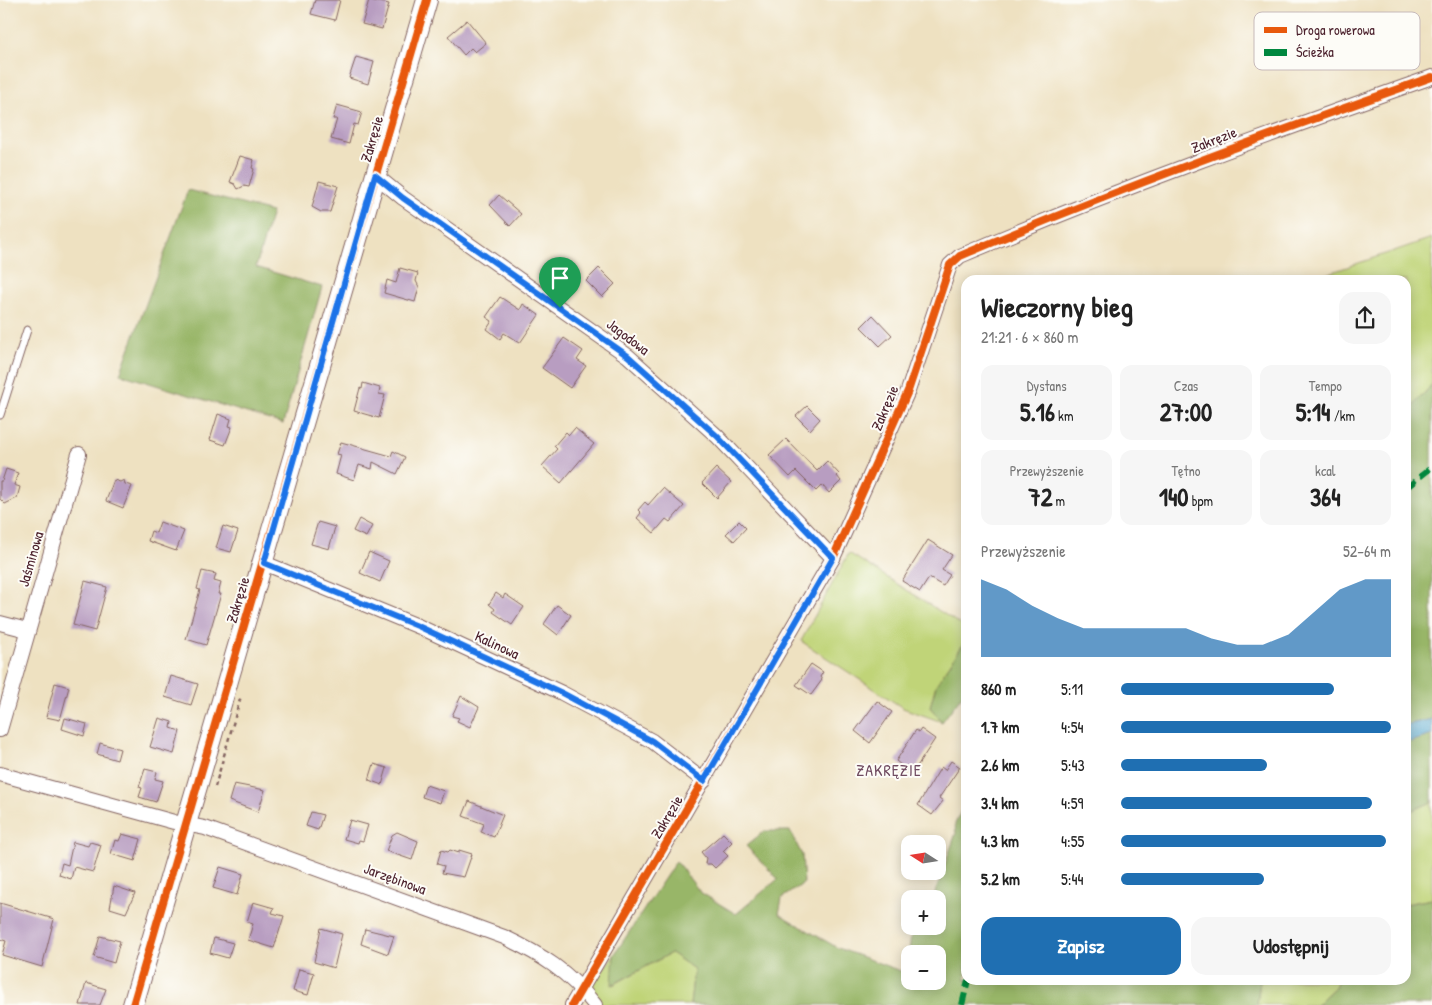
<!DOCTYPE html>
<html lang="pl">
<head>
<meta charset="utf-8">
<style>
  :root { --surface:#fff; --page:#f6f6f6; --text:#222; --muted:#767676; --accent:#1f6fb2 }
  body { margin:0; font-family:"Patrick Hand",sans-serif; background:var(--page); color:var(--text); height:100vh; display:flex; flex-direction:column; font-size:19px; white-space:nowrap }
  * { box-sizing:border-box; margin:0 }
  p { font-size:16px; color:var(--muted) }
  .icon { flex:none; width:28px; height:28px; fill:none; stroke:currentColor; stroke-width:2; stroke-linecap:round; stroke-linejoin:round }
  .map { position:relative; flex:1; overflow:hidden }
  .panel { position:absolute; left:961px; top:275px; width:450px; height:710px; display:flex; flex-direction:column; background:var(--surface); border-radius:15px; box-shadow:0 2px 12px #0003 }
  .panel>* { flex:none }
  .needle { width:32px; rotate:282deg }
  .controls { position:absolute; left:901px; top:835px; display:grid; gap:10px }
  .controls a { display:grid; place-items:center; width:45px; height:45px; border-radius:10px; background:var(--surface); box-shadow:0 2px 12px #0003; font-size:25px }
  .pin { position:absolute; display:grid; place-items:center; width:42px; height:42px; color:#fff; margin:-51px -21px; border-radius:50% 50% 50% 0; rotate:-45deg; box-shadow:0 0 5px #0007 }
  .pin .icon { rotate:45deg }
  .round { display:grid; place-items:center; flex:none; width:52px; height:52px; border-radius:15px; background:var(--page) }
  .summary { display:flex; align-items:center; justify-content:space-between; height:85px; padding:0 20px }
  h1 { font-size:28px; font-weight:700; line-height:38px }
  .stats { display:grid; grid-template-columns:repeat(3,1fr); gap:8px; height:85px; padding:5px 20px }
  .stats div { display:grid; align-content:center; border-radius:12px; background:var(--page); text-align:center }
  .stats b { font-size:25px; font-weight:700 }
  .stats small { font-size:14px; font-weight:400 }
  .stats p { font-size:14px }
  .chart { height:140px; padding:10px 20px }
  .chart p { display:flex; justify-content:space-between }
  .chart svg { width:100%; height:90px; margin-top:5px; fill:var(--accent); opacity:.7 }
  .cta { display:flex; gap:10px; margin-top:auto; padding:10px 20px }
  .cta a { flex:1; height:58px; border-radius:15px; background:var(--accent); color:#fff; font-size:20px; font-weight:700; line-height:58px; text-align:center }
  .cta a+a { background:var(--page); color:var(--text) }
  ul { padding:0 20px; list-style:none; font-size:16px }
  li { display:grid; grid-template-columns:80px 60px 1fr; align-items:center; height:38px }
  li i { height:12px; border-radius:6px; background:var(--accent) }
  .map>svg:first-child { display:block }
</style>
</head>
<body>
<div class="map">
<svg width="1432" height="1005" viewBox="0 0 1432 1005">
  <rect width="100%" height="100%" fill="#fdfcf7"/>
  <filter id="ink" filterUnits="userSpaceOnUse"><feTurbulence type="fractalNoise" baseFrequency=".02" numOctaves="2"/><feDisplacementMap in="SourceGraphic" scale="10" xChannelSelector="R" yChannelSelector="G"/><feConvolveMatrix kernelMatrix="1 2 1 2 8 2 1 2 1" color-interpolation-filters="sRGB"/></filter>
  <filter id="wash" filterUnits="userSpaceOnUse"><feTurbulence type="fractalNoise" baseFrequency=".0096" numOctaves="4" result="noise"/><feDisplacementMap in="SourceGraphic" scale="20" xChannelSelector="R" yChannelSelector="G"/><feGaussianBlur stdDeviation="1.12" result="paint"/><feColorMatrix in="noise" values="0 0 0 0 0 0 0 0 0 0 0 0 0 0 0 0 0 1.4 0 .05"/><feComposite in="paint" operator="in"/></filter>
  <g filter="url(#wash)">
    <rect width="100%" height="100%" fill="#eee1c1"/>
    <g fill="#c0d478" stroke="#857a52">
      <polygon points="1432,238 1432,385 1406,413 1406,280 1309,280"/>
      <polygon points="849,553 966,628 966,640 936,685 930,707 942,722 903,708 801,641"/>
      <polygon points="1432,802 1432,899 1406,904 1406,813"/>
      <polygon points="671,953 694,969 690,1005 597,1005 586,992 614,955 613,985"/>
      <polygon points="1260,980 1338,980 1335,987 1316,1005 1257,1005"/>
    </g>
    <g fill="#98b668" stroke="#716a4a" fill-rule="evenodd">
      <polygon points="188,190 272,212 256,267 322,287 283,424 120,374"/>
      <polygon points="1432,385 1432,719 1406,725 1406,413"/>
      <polygon points="966,640 966,690 942,722 930,707 936,685"/>
      <polygon points="1432,735 1432,802 1406,813 1406,743"/>
      <path d="M964 805 966 809V980H1260L1257 1005H690L694 969 671 953 612 985 614 955 676 861 700 892 736 914 778 879 746 846 764 831H790L802 855 804 883 782 898 779 914 838 948 906 973 911 937 919 926H938V899H933L956 833 955 824ZM910 954H938V981H910Z"/>
      <polygon points="1432,899 1432,1005 1316,1005 1335,987 1338,980 1406,980 1406,904"/>
    </g>
    <polygon fill="#54a8d0" stroke="#4f647e" points="1432,719 1432,735 1406,743 1406,725"/>
    <g id="blocks">
      <g fill="#b89dc1">
        <polygon points="315,0 340,0 335,20 311,14"/>
        <polygon points="369,0 389,4 382,29 362,24"/>
        <polygon points="467,20 486,43 475,52 471,48 464,55 448,36"/>
        <polygon points="356,57 374,62 368,84 349,78"/>
        <polygon points="337,105 362,112 358,125 354,124 349,144 331,139 337,119 333,119"/>
        <polygon points="240,156 254,160 252,168 254,169 249,187 244,186 238,189 235,184 230,182"/>
        <polygon points="319,181 338,186 330,212 321,212 312,207"/>
        <polygon points="499,195 521,214 510,226 490,205"/>
        <polygon points="400,268 418,273 416,281 419,287 415,302 384,293 387,280 396,283"/>
        <polygon points="599,268 615,284 602,297 586,281"/>
        <polygon points="500,297 520,310 523,304 539,315 520,343 504,333 500,339 487,329 492,321 486,317"/>
        <polygon points="873,315 892,335 880,346 861,327"/>
        <polygon points="564,338 583,351 577,360 586,366 570,388 542,368"/>
        <polygon points="363,383 380,388 379,394 385,395 379,418 354,411 360,388 362,389"/>
        <polygon points="807,406 820,419 810,430 796,416"/>
        <polygon points="218,414 231,419 229,426 232,427 225,445 210,440"/>
        <polygon points="575,428 594,444 561,483 542,466 557,449 554,446 566,432 569,435"/>
        <polygon points="786,439 817,471 827,461 839,474 837,476 841,481 829,493 822,485 816,491 796,471 790,477 769,455"/>
        <polygon points="341,442 391,456 393,451 405,457 397,474 373,462 372,469 359,465 354,480 336,474 341,455 337,454"/>
        <polygon points="716,468 731,482 717,498 702,483"/>
        <polygon points="6,469 18,473 14,485 20,487 17,498 5,504 0,499 0,481 2,481"/>
        <polygon points="114,480 120,482 124,480 125,484 132,486 123,508 106,501"/>
        <polygon points="663,488 684,506 670,522 666,519 654,533 637,518 641,513 638,510 645,502 648,505"/>
        <polygon points="359,519 372,526 366,537 353,531"/>
        <polygon points="739,521 746,528 734,541 726,534"/>
        <polygon points="160,522 184,531 176,551 148,541 151,531 156,533"/>
        <polygon points="318,522 335,527 329,549 311,544"/>
        <polygon points="223,526 238,531 231,552 216,548"/>
        <polygon points="928,540 952,555 942,570 950,575 943,586 929,578 920,592 902,581"/>
        <polygon points="369,552 389,561 380,582 360,573"/>
        <polygon points="202,571 216,574 214,581 221,583 218,594 221,594 206,645 186,639 200,590 197,589"/>
        <polygon points="85,581 107,587 95,631 73,625"/>
        <polygon points="496,593 503,598 505,594 524,607 512,625 493,612 495,609 489,604"/>
        <polygon points="557,605 571,615 558,635 544,624"/>
        <polygon points="811,664 823,672 820,677 822,680 811,695 796,685"/>
        <polygon points="171,676 198,684 191,705 165,697"/>
        <polygon points="55,683 69,687 60,720 46,717"/>
        <polygon points="461,696 479,707 470,727 457,721 459,718 452,716"/>
        <polygon points="877,701 892,712 870,743 855,731"/>
        <polygon points="65,718 87,724 84,736 62,729"/>
        <polygon points="159,718 172,722 171,728 180,731 174,754 150,747"/>
        <polygon points="921,729 935,739 912,774 896,761 916,730 919,732"/>
        <polygon points="100,743 120,749 117,760 97,754"/>
        <polygon points="951,761 960,767 939,798 943,801 932,815 918,805 941,767 945,770"/>
        <polygon points="374,764 387,768 382,785 369,780"/>
        <polygon points="145,769 157,772 155,779 163,781 156,802 139,797 142,788 139,787"/>
        <polygon points="234,784 265,790 258,812 229,801"/>
        <polygon points="426,785 444,791 440,803 422,797"/>
        <polygon points="469,801 503,815 494,837 481,832 484,824 463,816"/>
        <polygon points="311,812 323,815 318,830 306,826"/>
        <polygon points="350,820 368,825 363,841 359,840 358,843 344,839"/>
        <polygon points="397,832 418,841 412,860 386,851 392,835"/>
        <polygon points="723,833 732,842 723,851 728,856 715,868 711,864 705,864 706,858 701,852"/>
        <polygon points="122,834 141,839 135,861 111,854 115,840 119,841"/>
        <polygon points="73,842 88,846 90,842 101,845 93,872 74,867 71,879 59,875 62,863 68,865"/>
        <polygon points="441,850 448,852 450,850 459,853 459,850 472,854 464,877 442,873 444,866 437,864"/>
        <polygon points="220,867 243,874 237,895 213,888"/>
        <polygon points="114,886 135,893 126,913 110,908"/>
        <polygon points="253,902 274,908 272,913 284,916 274,948 248,940 253,924 247,922"/>
        <polygon points="0,903 54,919 42,967 2,955 6,941 0,939"/>
        <polygon points="321,928 342,934 334,968 314,962"/>
        <polygon points="365,929 394,936 388,954 361,944"/>
        <polygon points="100,936 120,941 114,963 94,957"/>
        <polygon points="214,938 233,943 228,958 210,953"/>
        <polygon points="299,969 314,973 308,995 293,991"/>
        <polygon points="86,983 106,989 100,1005 80,1005"/>
      </g>
    </g>
  </g>
  <g filter="url(#ink)">
    <use href="#blocks" fill-opacity="0" stroke="#836360" stroke-width="1"/>
    <g fill="none" stroke-linecap="round" stroke-linejoin="round">
      <g stroke="#836360" stroke-width="9">
        <polyline id="lane" points="0,415 27,330"/>
      </g>
      <g stroke="#836360" stroke-width="16">
        <g id="street">
          <polyline points="375,175 403,198 628,356 717,436 833,558"/>
          <polyline points="264,563 420,627 562,693 652,741 704,781"/>
          <polyline points="0,623 27,630"/>
          <polyline points="0,730 79,454"/>
          <path d="M0 774 174 822 205 828 504 937C542 955 568 971 595 1005"/>
          <path d="M572 1005 833 558 908 391 950 265 960 256C1115 190 1273 133 1432 77"/>
        </g>
      </g>
      <g stroke="#836360" stroke-width="22">
        <polyline id="secondary" points="133,1005 427,0"/>
      </g>
      <polyline stroke="#836360" stroke-width="2.5" stroke-dasharray="4 4" stroke-linecap="butt" points="215,787 241,696"/>
      <use href="#lane" stroke="#fff" stroke-width="7"/>
      <use href="#street" stroke="#fff" stroke-width="14"/>
      <use href="#secondary" stroke="#fff" stroke-width="20"/>
      <g stroke="#00873e" stroke-width="6" stroke-dasharray="12 6" stroke-linecap="butt">
        <polyline points="1406,488 1432,467"/>
        <polyline points="962,1005 968,980"/>
      </g>
      <g stroke="#fdfcf7" stroke-width="11">
        <g id="cycleway">
          <polyline points="133,1005 427,0"/>
          <path d="M572 1005 833 558 908 391 950 265 960 256C1115 190 1273 133 1432 77"/>
        </g>
      </g>
      <use href="#cycleway" stroke="#e8590c" stroke-width="8"/>
    </g>
  </g>
  <g fill="none" stroke-linecap="round" stroke-linejoin="round" filter="url(#ink)">
    <g stroke="#fff" stroke-width="10">
      <polygon id="route" points="375,175 403,198 628,356 717,436 833,558 704,781 652,741 562,693 420,627 264,563"/>
    </g>
    <use href="#route" stroke="#1a73e8" stroke-width="6"/>
  </g>
  <g text-anchor="middle" stroke-width="4" stroke-linejoin="round" paint-order="stroke">
    <g font-size="15" fill="#4a1f2b" stroke="#fdfcf7">
      <text transform="translate(372 139) rotate(-74)" y="5">Zakręzie</text>
      <text transform="translate(1214 140) rotate(-21)" y="5">Zakręzie</text>
      <text transform="translate(628 337) rotate(37)" y="5">Jagodowa</text>
      <text transform="translate(885 408) rotate(-67)" y="5">Zakręzie</text>
      <text transform="translate(31 559) rotate(-74)" y="5">Jaśminowa</text>
      <text transform="translate(238 600) rotate(-73)" y="5">Zakręzie</text>
      <text transform="translate(497 645) rotate(25)" y="5">Kalinowa</text>
      <text transform="translate(667 817) rotate(-59)" y="5">Zakręzie</text>
      <text transform="translate(395 879) rotate(20)" y="5">Jarzębinowa</text>
    </g>
    <g font-size="16" letter-spacing="1" fill="#704b60" stroke="#fdfcf7">
      <text x="889" y="776">ZAKRĘZIE</text>
    </g>
  </g>
  <rect x="1254" y="12" width="166" height="58" rx="8" fill="#fdfcf7" stroke="#c7baba" stroke-width="1"/>
  <rect x="1264" y="27" width="23" height="6" fill="#e8590c"/>
  <rect x="1264" y="49" width="23" height="7" fill="#00873e"/>
  <g font-size="14" fill="#4a1f2b">
    <text x="1296" y="35">Droga rowerowa</text>
    <text x="1296" y="57">Ścieżka</text>
  </g>
</svg>
<div class="controls">
<a><svg class="needle" viewBox="-14 -14 28 28"><path d="M0-13l5 13h-10z" fill="#e53935"/><path d="M0 13l5-13h-10z" fill="#767676"/></svg></a>
<a>+</a>
<a>−</a>
</div>
<div class="pin" style="left:560px;top:308px;background:#1e9e55"><svg class="icon" aria-label="arrive" viewBox="0 0 24 24"><path d="M6 21V4h12l-3 4 3 4H6"/></svg></div>
<section class="panel">
<div class="summary"><div><h1>Wieczorny bieg</h1><p>21:21 · 6 × 860 m</p></div><a class="round"><svg class="icon" aria-label="share" viewBox="0 0 24 24"><path d="M12 15V3M7 8l5-5 5 5M5 13v7h14v-7"/></svg></a></div>
<div class="stats">
<div><p>Dystans</p><b>5.16<small> km</small></b></div>
<div><p>Czas</p><b>27:00</b></div>
<div><p>Tempo</p><b>5:14<small> /km</small></b></div>
</div>
<div class="stats">
<div><p>Przewyższenie</p><b>72<small> m</small></b></div>
<div><p>Tętno</p><b>140<small> bpm</small></b></div>
<div><p>kcal</p><b>364</b></div>
</div>
<div class="chart"><p><span>Przewyższenie</span>52–64 m</p>
<svg viewBox="0 0 160 44" preserveAspectRatio="none"><path d="M0 44V6L10 11L20 19L30 25L40 30L50 30L60 30L70 30L80 30L90 35L100 38L110 38L120 33L130 22L140 11L150 6L160 6V44z"/></svg>
</div>
<ul>
<li><b>860 m</b>5:11<i style="width:79%"></i></li>
<li><b>1.7 km</b>4:54<i style="width:100%"></i></li>
<li><b>2.6 km</b>5:43<i style="width:54%"></i></li>
<li><b>3.4 km</b>4:59<i style="width:93%"></i></li>
<li><b>4.3 km</b>4:55<i style="width:98%"></i></li>
<li><b>5.2 km</b>5:44<i style="width:53%"></i></li>
</ul>
<div class="cta"><a>Zapisz</a><a>Udostępnij</a></div>
</section>
</div>
</body>
</html>
